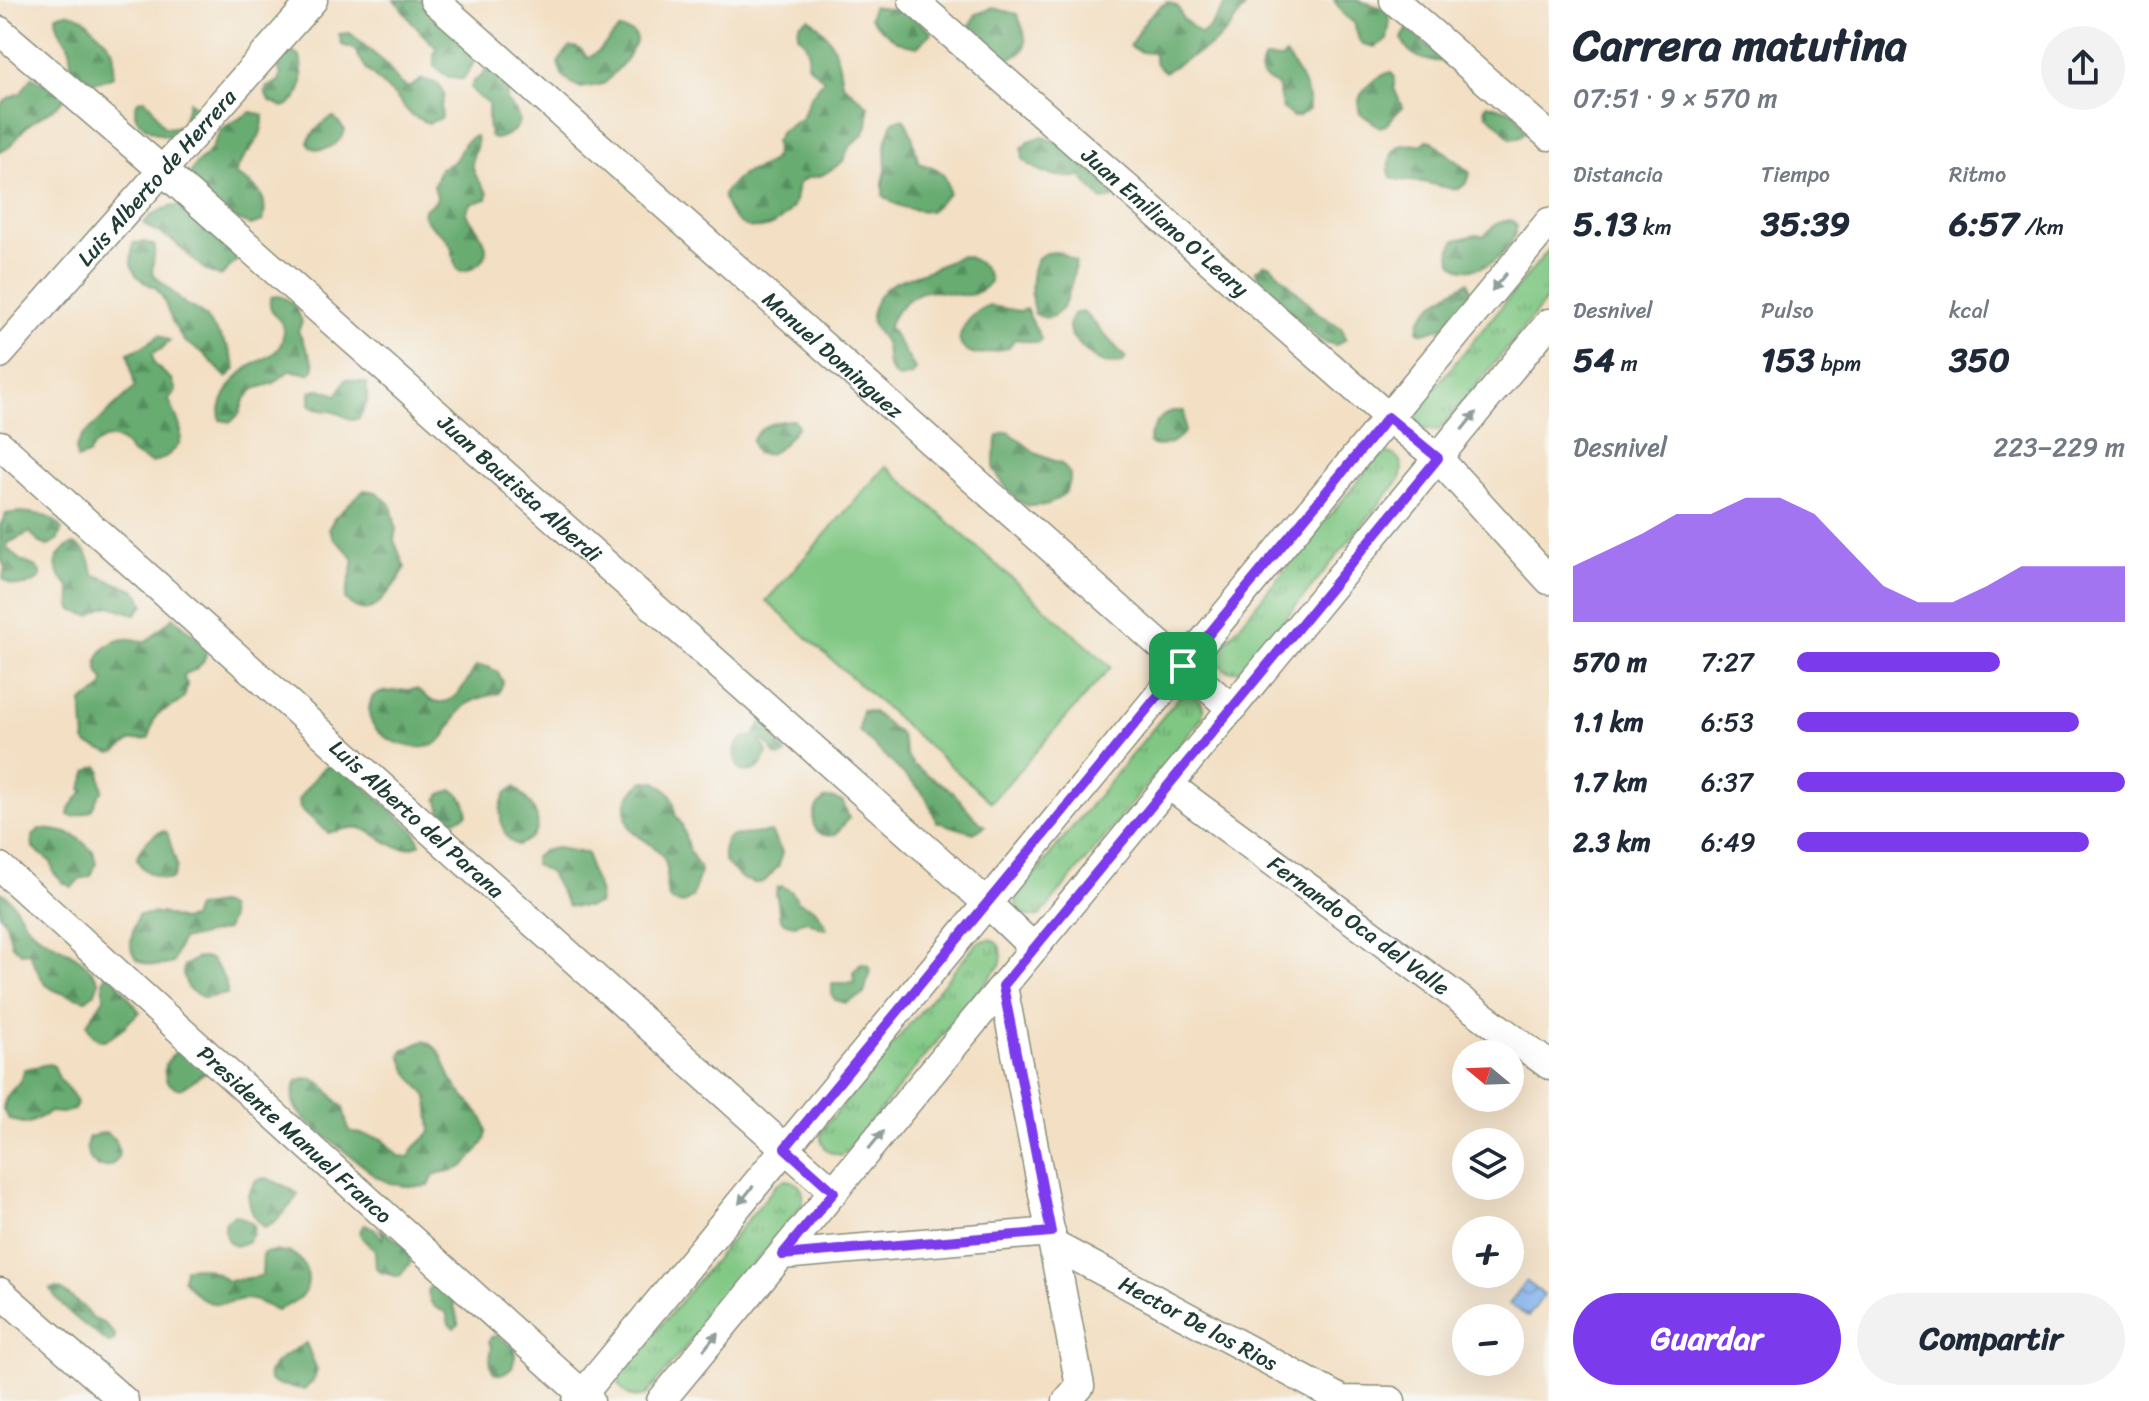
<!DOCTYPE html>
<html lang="es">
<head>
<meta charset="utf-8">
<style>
  :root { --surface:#fff; --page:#f2f2f3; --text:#1f2937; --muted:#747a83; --accent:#7c3aed }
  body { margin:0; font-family:Sriracha,sans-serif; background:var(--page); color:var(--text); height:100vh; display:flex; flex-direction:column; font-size:30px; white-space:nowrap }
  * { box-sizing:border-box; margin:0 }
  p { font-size:26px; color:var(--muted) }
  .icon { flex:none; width:44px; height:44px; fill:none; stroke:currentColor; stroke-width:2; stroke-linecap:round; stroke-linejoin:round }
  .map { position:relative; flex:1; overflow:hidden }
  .drawer { display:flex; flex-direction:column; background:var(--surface); width:600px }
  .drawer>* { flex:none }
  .needle { width:52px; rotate:289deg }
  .tools { position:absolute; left:1452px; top:1040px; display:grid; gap:16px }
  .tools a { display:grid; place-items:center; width:72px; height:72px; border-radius:50%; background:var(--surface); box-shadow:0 8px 32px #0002; font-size:40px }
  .pin { position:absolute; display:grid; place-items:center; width:68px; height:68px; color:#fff; margin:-34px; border-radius:16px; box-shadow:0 4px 12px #0006 }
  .round { display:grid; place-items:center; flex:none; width:84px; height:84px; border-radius:42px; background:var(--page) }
  .overview { display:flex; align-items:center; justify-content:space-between; height:136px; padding:0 24px }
  h1 { font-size:44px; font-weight:700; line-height:60px }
  .metrics { display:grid; grid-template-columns:repeat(3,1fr); gap:12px; height:136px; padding:8px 24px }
  .metrics div { display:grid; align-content:center }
  .metrics b { font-size:34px; font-weight:700 }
  .metrics small { font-size:22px; font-weight:400 }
  .metrics p { font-size:22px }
  .chart { height:224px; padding:16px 24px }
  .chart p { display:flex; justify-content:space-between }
  .chart svg { width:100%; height:144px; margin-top:8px; fill:var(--accent); opacity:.7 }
  .primary-button { display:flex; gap:16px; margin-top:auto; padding:16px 24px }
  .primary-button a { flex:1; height:92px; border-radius:48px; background:var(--accent); color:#fff; font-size:32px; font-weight:700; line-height:92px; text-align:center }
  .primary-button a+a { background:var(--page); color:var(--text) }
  ul { padding:0 24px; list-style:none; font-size:26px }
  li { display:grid; grid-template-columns:128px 96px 1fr; align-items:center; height:60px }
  li i { height:20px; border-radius:10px; background:var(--accent) }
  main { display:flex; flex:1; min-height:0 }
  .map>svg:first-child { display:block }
</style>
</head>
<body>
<main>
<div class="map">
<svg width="1549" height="1401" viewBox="0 0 1549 1401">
  <defs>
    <pattern id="grass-tufts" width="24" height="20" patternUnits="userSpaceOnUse" patternTransform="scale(2)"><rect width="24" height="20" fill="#80c783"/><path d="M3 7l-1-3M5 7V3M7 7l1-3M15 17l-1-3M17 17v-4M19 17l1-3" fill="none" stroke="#68a36c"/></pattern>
    <pattern id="forest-firs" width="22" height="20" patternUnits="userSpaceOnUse" patternTransform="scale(2)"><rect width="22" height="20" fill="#68ac71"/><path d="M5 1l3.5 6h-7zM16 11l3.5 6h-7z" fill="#558d5e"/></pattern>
    <pattern id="water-waves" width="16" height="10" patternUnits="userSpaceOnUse" patternTransform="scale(2)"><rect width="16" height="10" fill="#83b2ee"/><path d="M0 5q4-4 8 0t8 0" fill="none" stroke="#6b92c2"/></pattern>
  </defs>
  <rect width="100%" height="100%" fill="#f6f6f2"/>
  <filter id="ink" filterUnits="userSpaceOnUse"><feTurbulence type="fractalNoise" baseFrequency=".0125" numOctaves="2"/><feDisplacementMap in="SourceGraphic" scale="16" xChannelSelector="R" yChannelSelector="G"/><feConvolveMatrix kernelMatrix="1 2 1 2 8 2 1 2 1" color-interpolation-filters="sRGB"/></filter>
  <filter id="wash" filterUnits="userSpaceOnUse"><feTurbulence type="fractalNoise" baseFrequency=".006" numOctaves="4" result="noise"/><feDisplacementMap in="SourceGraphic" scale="32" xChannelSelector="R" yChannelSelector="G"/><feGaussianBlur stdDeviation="1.8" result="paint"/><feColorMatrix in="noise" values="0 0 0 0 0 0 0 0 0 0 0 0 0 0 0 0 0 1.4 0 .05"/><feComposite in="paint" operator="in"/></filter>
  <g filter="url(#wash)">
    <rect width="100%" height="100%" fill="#f3dfc3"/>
    <g fill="url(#grass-tufts)" stroke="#50825c" stroke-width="2">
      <polygon points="1549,249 1549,297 1441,428 1436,431 1424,429 1416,419 1418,408"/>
      <path d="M1388 453C1402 457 1404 467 1400 479L1244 669C1233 673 1223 672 1218 661L1219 650 1377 458Z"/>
      <path d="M1185 693C1199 696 1206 704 1202 718L1041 915C1030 919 1021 915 1016 905L1017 895 1179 697Z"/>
      <path d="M989 939C1002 944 1004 953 1000 965L846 1152 841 1155 829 1152C822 1146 819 1139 822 1130L977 943Z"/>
      <path d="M785 1180C800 1181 806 1191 802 1205L647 1394C635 1401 626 1395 619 1385L621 1374 778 1183Z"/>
    </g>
    <g fill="url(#forest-firs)" stroke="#447452" stroke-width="2">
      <path d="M394 0H433L476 54V60L463 79C451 81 442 73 434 66V54L437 49C431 41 424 36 417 28 408 20 404 9 394 0Z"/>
      <path d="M1229 0H1249C1245 9 1239 14 1234 22 1213 52 1194 52 1165 72L1156 64 1153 53 1141 52 1130 46C1140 27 1149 12 1168 2L1178 7 1183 19 1201 34C1215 25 1218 12 1229 0Z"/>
      <polygon points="1334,0 1357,0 1386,9 1390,20 1387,40 1375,47 1363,44 1359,40 1354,23 1344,15"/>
      <path d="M901 5 932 33 918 46C899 48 882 30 870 18L872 7 899 10Z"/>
      <path d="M993 8 1017 14C1029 40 1033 58 997 60L972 39 970 26 976 14Z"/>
      <path d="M67 13C87 16 86 22 99 34 116 49 115 54 113 76 99 83 76 89 71 68 70 61 72 56 70 49 65 35 56 32 56 15Z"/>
      <path d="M809 18C834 37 838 54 842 83L868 106C868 115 869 123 865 131 861 138 853 143 848 149 846 153 845 157 843 161 839 165 827 172 822 175 814 178 805 176 799 184 795 191 797 201 792 208 769 239 731 234 723 195 729 187 733 181 742 175 760 164 780 169 775 142L781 131 802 118 810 97 824 80 807 64C810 51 808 44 798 35L799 24Z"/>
      <path d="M1408 28 1444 61C1426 62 1407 57 1402 38Z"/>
      <path d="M619 29 631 32 636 36V42L625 61 605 83 599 85 581 88 571 83 562 75 558 63 569 47C578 46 583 50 587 58L599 51Z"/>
      <polygon points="350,33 385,63 399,82 409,88 422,79 439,84 444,95 441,106 442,118 428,123 411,115 395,96 368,71 354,49 342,45 339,34"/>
      <path d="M290 51 300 57C304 76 305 98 284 107 274 103 264 101 266 88L279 81 281 75 277 64C280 57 282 54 290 51Z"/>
      <path d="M1286 55C1298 73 1309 87 1309 109L1299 116 1293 117 1283 109 1277 86 1262 76 1260 70 1265 58 1282 59Z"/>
      <path d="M492 58 512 85 507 96V102C510 106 515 109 517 114 524 128 507 136 496 139L491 137C486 127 489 115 488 103L478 97 471 88 473 82 483 75Z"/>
      <path d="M1390 72 1394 76V88L1402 107 1386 125 1380 127 1360 113C1353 93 1373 79 1390 72Z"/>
      <path d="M32 77 66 95C55 113 39 114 24 129 14 139 15 146 0 152V105L8 98 21 93Z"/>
      <path d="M144 99C146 101 152 106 153 109 165 125 157 132 182 125L189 101 199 110 177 138C158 135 125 125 138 101Z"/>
      <path d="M1487 104 1515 112 1525 132C1510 147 1507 133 1497 123 1494 120 1490 117 1486 114L1485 107Z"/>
      <path d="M251 112 263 115C264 146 243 148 235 175 257 186 269 195 263 221L251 225 217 212 189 176 195 165 211 150 221 129Z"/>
      <path d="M334 117 345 130C340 144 325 154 311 147L308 142C312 133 324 120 334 117Z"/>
      <path d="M903 118C913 131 914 147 919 163 938 170 947 170 949 193L930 211C912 210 896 208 883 195V182L886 170 885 145 893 122Z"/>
      <path d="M476 136C478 145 476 148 473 156 469 171 480 182 488 193L487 199 470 204 466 214C477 228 498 251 477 265 471 270 466 271 459 271 452 262 455 254 450 244 444 231 427 228 423 213L426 208 435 202 437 197 434 185 440 168C444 166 450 165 453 162 463 153 459 141 476 136Z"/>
      <path d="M1042 137 1076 149 1120 187 1114 198 1102 200 1081 176C1061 180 1037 173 1023 160L1022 148 1031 140Z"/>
      <path d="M1427 140 1432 141 1470 173C1465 200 1439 184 1422 182 1411 180 1400 182 1391 177 1388 169 1388 165 1391 157 1396 140 1409 146 1423 144Z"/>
      <path d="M184 205C196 221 203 237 226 235L242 248 238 259 221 276C200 272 189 253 173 241 163 233 153 232 144 223 154 210 168 206 184 205Z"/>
      <path d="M1507 220 1513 221 1517 226C1506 281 1431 281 1455 240L1475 235 1484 236 1496 224Z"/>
      <polygon points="144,242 155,246 152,273 186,305 197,310 205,317 228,347 236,369 227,378 203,353 184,341 172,321 163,298 156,288 146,283 136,275 131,264 133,243"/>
      <path d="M1055 252 1061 253 1076 262C1072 282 1065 331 1035 314 1030 303 1030 270 1037 260 1041 253 1048 253 1055 252Z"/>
      <path d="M960 256C973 256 989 268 990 282 970 305 954 291 930 291 915 290 891 312 889 327L916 370 910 376 898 378C880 365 892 355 883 339 879 333 871 326 871 317 871 307 881 291 890 285 897 280 910 277 919 274 933 269 946 263 960 256Z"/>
      <polygon points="1265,264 1271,266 1317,312 1342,329 1346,339 1336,345 1324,342 1319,339 1287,308 1257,275 1256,270"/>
      <path d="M1468 282 1474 302 1460 322 1424 333 1418 331C1418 309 1451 291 1468 282Z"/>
      <path d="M278 296C292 299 297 309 302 322L298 331 314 364 313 371 308 374 290 370 274 383 254 389 244 400 240 413 231 422 220 420C217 398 237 373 256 363 265 358 276 355 281 344 284 338 283 332 283 325 277 316 266 309 271 297Z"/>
      <path d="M990 306 1020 311 1026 309 1041 339 1038 343 1015 339 1008 348C996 350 980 357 969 352 945 342 973 309 990 306Z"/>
      <path d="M1083 311 1126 358 1122 363C1104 367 1094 360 1082 347 1071 337 1064 329 1073 314Z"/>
      <path d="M160 335 170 341 162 349 152 353 154 364 172 380 176 391 169 400C175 416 190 436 174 450 166 457 161 461 151 463 145 460 139 457 133 454 123 446 134 453 124 444 111 431 95 441 88 455L77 459 76 447 82 437 135 387 128 353 140 348Z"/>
      <path d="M346 379 367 383V402L359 418 353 420C346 418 340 413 334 412 324 409 318 413 310 404V392L321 389 337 395Z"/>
      <path d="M1172 411H1184L1185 432C1176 441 1161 451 1149 443 1150 430 1160 415 1172 411Z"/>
      <path d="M794 420 798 426C787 439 775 460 756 453L752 441C761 424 776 421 794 420Z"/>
      <polygon points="1009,432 1037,454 1062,464 1070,474 1070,481 1065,493 1048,505 1028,506 1018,501 1008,490 994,470 994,456 998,436 1003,433"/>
      <path d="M364 490 376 492 391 505 396 528 394 540 405 568C401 576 396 583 391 589 377 608 365 619 345 599L354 561C349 547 332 544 329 528L335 517Z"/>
      <path d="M19 512C34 513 54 515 62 529L58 539 48 546 38 542 30 532 8 543 7 548 20 560 36 567 40 572V578C30 587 12 589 3 578L5 567 0 557V526L6 514Z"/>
      <path d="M74 544C88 550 91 560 93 574L134 590 139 594 144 605 136 614C111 610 116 598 90 616L74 611 70 606C71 600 72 592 69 586 66 582 62 580 60 576 51 561 60 549 74 544Z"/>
      <path d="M173 617 206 646C208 661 198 670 185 674L184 679 187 684C186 707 171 704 157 715 151 721 153 731 148 739L130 741 116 752 110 753 88 745 85 741 82 702C91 695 104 692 104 680 87 662 105 640 126 639 132 638 140 641 146 642Z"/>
      <path d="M476 666 488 667 498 672 503 682 499 693C488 696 474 698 465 706 455 714 452 727 444 737 429 756 392 746 377 730 367 719 367 709 373 696L383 692 417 689C422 693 427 699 433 701 454 709 468 680 476 666Z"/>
      <polygon points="862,710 873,712 901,735 906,754 913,765 953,792 976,819 985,826 974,833 937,822 927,799 919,789 859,731"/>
      <path d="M765 717 784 734 780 738 779 744 786 754 780 757 775 755 766 741H761L767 752C763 765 757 774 741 771 735 763 731 747 741 740 743 737 750 737 754 736Z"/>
      <path d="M334 764 362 784 415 831 420 844C393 857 383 834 360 828 350 826 338 831 328 833L300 808 299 798 322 769Z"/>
      <path d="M98 766 101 771C98 779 104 784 102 792 95 797 96 806 90 811 85 814 78 815 73 817L68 815 69 809 84 790 81 789 88 771Z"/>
      <path d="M644 781 656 782 670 793 674 803 675 814 682 825 689 850 699 867 700 874 692 897 683 904 671 901C661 885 672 874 664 859 656 845 647 843 636 834 624 826 623 805 631 794 634 789 640 785 644 781Z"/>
      <path d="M515 787C534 805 553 831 518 845 504 842 499 819 501 806 502 801 504 797 506 793Z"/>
      <path d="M452 790C462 795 467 803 467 814 459 821 452 821 443 816L437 799 441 794Z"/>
      <path d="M832 798 843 802 849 818 836 834C821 840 808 827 815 811 816 807 821 802 824 799Z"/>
      <path d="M39 829C50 830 69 831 78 838 84 843 87 847 93 851L96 864 91 876 80 879 72 887 62 882 54 873 51 862 33 848 32 837Z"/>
      <path d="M162 831 167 832 177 866 173 878 168 880C154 876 143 873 137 859 139 847 151 836 162 831Z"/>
      <polygon points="771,832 782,852 779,865 766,880 760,883 754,883 742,879 725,862 723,851 726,840 731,836"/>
      <path d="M556 848 587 853C590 860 588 865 591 872 595 885 603 889 598 904L587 907 568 906 550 873 534 864V858L543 851Z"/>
      <path d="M782 886 792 892 799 902 815 909 825 924 827 929C815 929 807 914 796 925 776 923 780 917 778 902 776 890 775 899 777 888Z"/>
      <path d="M0 892C17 900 19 920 33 931 57 949 84 953 99 982L95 993 86 1000C44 988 47 992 29 952L21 953 12 945 6 923 0 914Z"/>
      <path d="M218 904 228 907 230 919 226 930 181 940 173 963C158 968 134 966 131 947 130 936 135 925 138 915L161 913 181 920 192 918 196 908Z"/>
      <path d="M196 958H209C218 966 228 983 227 994L204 998 188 989 183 974 184 966Z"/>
      <polygon points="861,964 867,965 870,970 864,994 846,1003 835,1000 832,995 832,983 854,983 853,972"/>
      <path d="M107 969 140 1012C125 1022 101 1062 87 1024L104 998 103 982Z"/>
      <path d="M423 1041C446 1049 442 1065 453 1082 460 1094 473 1106 482 1117 492 1139 483 1144 470 1159 466 1163 466 1166 460 1168 453 1172 442 1171 434 1175L429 1186C406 1188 382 1185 366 1168 352 1157 339 1147 325 1136 306 1120 282 1108 298 1080 323 1072 326 1094 343 1107L349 1131 382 1139 398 1156 409 1157 415 1147 431 1132 428 1098 408 1073 401 1056 402 1051Z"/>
      <path d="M178 1046 211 1071C208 1072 200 1075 198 1077 184 1086 184 1095 167 1082 159 1057 173 1063 178 1046Z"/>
      <path d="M49 1064 54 1066C56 1070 57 1074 59 1078 65 1088 74 1092 77 1104L74 1110 62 1113 50 1112 28 1124 10 1120 3 1110C5 1088 23 1087 24 1069Z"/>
      <path d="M105 1132 115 1139C123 1155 118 1168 98 1167 88 1159 83 1150 89 1137Z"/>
      <path d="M266 1178 289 1188 298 1194C292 1205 276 1223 265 1227 252 1220 250 1207 248 1194L256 1180Z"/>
      <polygon points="234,1215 239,1216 254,1225 253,1234 247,1242 235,1246 228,1241 224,1229 225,1221"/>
      <path d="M365 1224 375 1229 382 1239 383 1235 380 1229 404 1245 411 1262 399 1277 381 1272 376 1268 375 1251C367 1242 353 1235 365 1224Z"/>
      <path d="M275 1251 286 1253 289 1252C303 1258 313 1276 305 1291 299 1301 286 1306 277 1310 267 1307 257 1299 246 1299 239 1299 233 1302 226 1303 203 1306 197 1296 183 1279L185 1268C206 1265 211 1270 228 1281L262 1276 263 1253Z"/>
      <path d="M433 1275 457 1297C450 1307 459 1314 458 1325L454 1328 449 1324 446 1312C434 1309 429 1303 428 1291L434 1280Z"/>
      <path d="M56 1288 62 1290 82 1306 94 1319 105 1324 115 1335 114 1341 109 1343C93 1332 57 1306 51 1289Z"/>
      <path d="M498 1336 515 1348 516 1354 512 1367C491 1386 488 1364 492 1347L489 1342 491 1337Z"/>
      <path d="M306 1343 317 1370 313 1381 304 1390C296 1386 276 1386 273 1383 255 1370 297 1348 306 1343Z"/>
    </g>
    <polygon fill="#80c783" stroke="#50825c" stroke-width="2" points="886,466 1111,667 991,802 766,601"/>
    <polygon fill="url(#water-waves)" stroke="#517891" stroke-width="2" points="1526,1281 1544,1295 1528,1317 1509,1304"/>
  </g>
  <g filter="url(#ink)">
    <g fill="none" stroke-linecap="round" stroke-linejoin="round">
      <g stroke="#898e7c" stroke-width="31">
        <g id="minor">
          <path id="s1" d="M434 0 1232 709"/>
          <path id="s2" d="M913 0 1388 417 1438 458 1549 580"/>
          <polyline points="1394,0 1549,136"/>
          <path id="s3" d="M0 31 162 170 987 903 1034 948"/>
          <path id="s4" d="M0 354 313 0"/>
          <path id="s5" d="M0 445 834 1192"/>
          <path id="s6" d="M1169 785 1549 1065"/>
          <path id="s7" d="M0 867 590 1401"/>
          <polyline points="1003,986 1080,1386 1067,1401"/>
          <path id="s8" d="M1054 1245 1342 1400 1391 1401"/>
          <polyline points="782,1255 1051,1232"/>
          <polyline points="0,1292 124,1401"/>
          <polyline points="577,1401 1549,222"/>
          <polyline points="661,1401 1549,323"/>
        </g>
      </g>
      <use href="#minor" stroke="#fff" stroke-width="28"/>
    </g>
    <defs><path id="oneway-solid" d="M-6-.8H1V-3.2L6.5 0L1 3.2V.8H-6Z" transform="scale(2)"/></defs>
    <g fill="#8f9e9a">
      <use href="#oneway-solid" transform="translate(1499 282) rotate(130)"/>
      <use href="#oneway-solid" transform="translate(1469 421) rotate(-51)"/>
      <use href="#oneway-solid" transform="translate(876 1140) rotate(-51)"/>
      <use href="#oneway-solid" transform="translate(746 1195) rotate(129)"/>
      <use href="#oneway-solid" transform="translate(711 1341) rotate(-51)"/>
    </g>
  </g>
  <g fill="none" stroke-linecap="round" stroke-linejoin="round" filter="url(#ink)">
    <g stroke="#fff" stroke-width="16">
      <polygon id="route" points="1388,417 1438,458 1003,986 1051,1232 782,1255 834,1192 785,1148"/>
    </g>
    <use href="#route" stroke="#7c3aed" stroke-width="10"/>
  </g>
  <g text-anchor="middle" stroke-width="6" stroke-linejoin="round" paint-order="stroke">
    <g font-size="22" fill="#1f3d34" stroke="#f6f6f2">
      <text dy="8" stroke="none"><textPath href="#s4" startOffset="236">Luis Alberto de Herrera</textPath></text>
      <text dy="8" stroke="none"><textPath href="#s2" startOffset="336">Juan Emiliano O'Leary</textPath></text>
      <text dy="8" stroke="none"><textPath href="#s1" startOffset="534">Manuel Dominguez</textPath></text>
      <text dy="8" stroke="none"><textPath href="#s3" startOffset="692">Juan Bautista Alberdi</textPath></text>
      <text dy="8" stroke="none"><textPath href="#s5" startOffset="560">Luis Alberto del Parana</textPath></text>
      <text dy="8" stroke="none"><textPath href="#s6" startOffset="236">Fernando Oca del Valle</textPath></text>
      <text dy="8" stroke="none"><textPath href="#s7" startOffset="398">Presidente Manuel Franco</textPath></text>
      <text dy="8" stroke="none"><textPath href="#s8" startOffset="164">Hector De los Rios</textPath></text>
    </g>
  </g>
</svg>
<div class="tools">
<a><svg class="needle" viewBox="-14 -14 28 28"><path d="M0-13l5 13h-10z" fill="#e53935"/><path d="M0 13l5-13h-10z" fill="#747a83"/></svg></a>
<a><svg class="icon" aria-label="layers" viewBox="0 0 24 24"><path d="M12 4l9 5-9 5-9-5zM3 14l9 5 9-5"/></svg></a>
<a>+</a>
<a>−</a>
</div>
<div class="pin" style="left:1183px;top:666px;background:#1e9e55"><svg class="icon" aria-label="arrive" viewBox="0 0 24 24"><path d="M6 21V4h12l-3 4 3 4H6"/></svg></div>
</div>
<section class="drawer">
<div class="overview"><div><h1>Carrera matutina</h1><p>07:51 · 9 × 570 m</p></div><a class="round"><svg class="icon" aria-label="share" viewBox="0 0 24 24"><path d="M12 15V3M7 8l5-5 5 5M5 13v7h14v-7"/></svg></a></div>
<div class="metrics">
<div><p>Distancia</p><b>5.13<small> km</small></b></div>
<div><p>Tiempo</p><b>35:39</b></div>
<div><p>Ritmo</p><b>6:57<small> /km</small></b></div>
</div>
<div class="metrics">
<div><p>Desnivel</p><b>54<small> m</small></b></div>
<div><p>Pulso</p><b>153<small> bpm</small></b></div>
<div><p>kcal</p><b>350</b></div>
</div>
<div class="chart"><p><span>Desnivel</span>223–229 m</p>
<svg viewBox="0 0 160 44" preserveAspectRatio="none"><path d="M0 44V27L10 22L20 17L30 11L40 11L50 6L60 6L70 11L80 22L90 33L100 38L110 38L120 33L130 27L140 27L150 27L160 27V44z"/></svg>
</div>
<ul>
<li><b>570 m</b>7:27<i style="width:62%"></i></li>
<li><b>1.1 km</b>6:53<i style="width:86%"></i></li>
<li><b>1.7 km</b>6:37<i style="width:100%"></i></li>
<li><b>2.3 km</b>6:49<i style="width:89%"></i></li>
</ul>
<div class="primary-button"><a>Guardar</a><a>Compartir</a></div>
</section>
</main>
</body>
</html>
